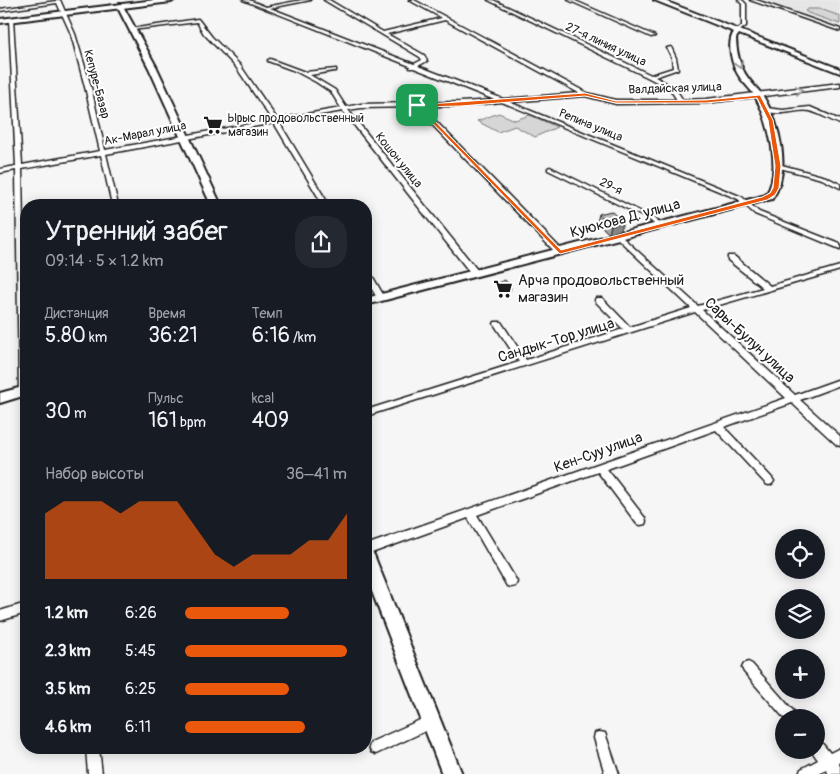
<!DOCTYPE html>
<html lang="ru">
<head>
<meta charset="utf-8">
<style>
  :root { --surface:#171b24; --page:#242831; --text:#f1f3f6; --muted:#9ea1a6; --accent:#ea580c }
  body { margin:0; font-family:Pangolin,sans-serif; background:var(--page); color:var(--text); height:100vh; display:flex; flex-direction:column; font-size:19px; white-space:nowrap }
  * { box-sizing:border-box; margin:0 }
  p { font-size:16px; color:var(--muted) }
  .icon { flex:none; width:28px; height:28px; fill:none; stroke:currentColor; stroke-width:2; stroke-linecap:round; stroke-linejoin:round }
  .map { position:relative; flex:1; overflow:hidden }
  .drawer { position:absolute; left:20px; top:199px; width:352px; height:555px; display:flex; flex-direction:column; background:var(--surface); border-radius:20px; box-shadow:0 2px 12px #0003 }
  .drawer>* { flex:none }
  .tools { position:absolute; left:775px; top:529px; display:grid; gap:10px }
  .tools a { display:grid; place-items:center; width:50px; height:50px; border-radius:50%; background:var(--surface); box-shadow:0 2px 12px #0003; font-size:25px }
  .pin { position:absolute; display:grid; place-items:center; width:42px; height:42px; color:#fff; margin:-21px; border-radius:10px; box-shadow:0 2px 8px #0006 }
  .round { display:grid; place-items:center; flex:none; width:52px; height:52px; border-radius:20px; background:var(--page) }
  .overview { display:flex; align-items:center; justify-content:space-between; height:85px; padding:0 25px }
  h1 { font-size:28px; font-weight:600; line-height:38px }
  .figures { display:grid; grid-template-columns:repeat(3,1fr); gap:8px; height:85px; padding:5px 25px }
  .figures div { display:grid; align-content:center }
  .figures b { font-size:21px; font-weight:600 }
  .figures small { font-size:14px; font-weight:400 }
  .figures p { font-size:14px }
  .chart { height:140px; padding:10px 25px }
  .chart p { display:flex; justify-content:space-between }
  .chart svg { width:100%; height:90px; margin-top:5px; fill:var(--accent); opacity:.7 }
  ul { padding:0 25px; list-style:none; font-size:16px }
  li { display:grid; grid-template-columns:80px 60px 1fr; align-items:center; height:38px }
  li i { height:12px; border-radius:6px; background:var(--accent) }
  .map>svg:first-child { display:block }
</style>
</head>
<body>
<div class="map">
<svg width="840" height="774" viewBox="0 0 840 774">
  <rect width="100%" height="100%" fill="#f6f6f6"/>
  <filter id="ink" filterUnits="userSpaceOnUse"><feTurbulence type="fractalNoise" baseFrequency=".02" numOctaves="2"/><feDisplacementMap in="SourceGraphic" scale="10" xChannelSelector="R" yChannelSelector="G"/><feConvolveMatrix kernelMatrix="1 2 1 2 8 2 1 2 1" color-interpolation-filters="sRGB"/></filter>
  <g filter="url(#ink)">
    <polygon fill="#e6e6e6" points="757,0 840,0 840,29"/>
    <g fill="#d6d6d6" stroke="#797979">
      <polygon points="808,9 820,9 840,16 840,24 808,13 805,11"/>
      <polygon points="499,113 515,120 530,115 557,127 535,137 515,126 498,132 477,121"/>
    </g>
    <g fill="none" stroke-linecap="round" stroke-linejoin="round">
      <g stroke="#1c1c1c" stroke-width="3">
        <g id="street">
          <path d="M56 0H60L75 34 91 87 105 150 272 120 236 67 204 34 197 22 132 30 130 29 198 19 212 37 240 65 277 119 341 108 331 92 316 82 295 71 268 61V60L270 59 305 72 336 69V71H334L310 75 335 90 346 107 361 104 461 102 495 100 414 68H410V66L243 0H249L266 7 302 0H311L270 8 414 64 422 60 420 57 324 0H329L383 32 442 18 409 0H414L587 93 616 100H677L670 89 649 78 488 0H493L651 75 673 68 672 58 667 48 671 47 676 58 678 69 655 77 674 87 683 100 706 99 840 83V87L706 103 616 104 585 96 509 102 742 197 759 212 840 244V249L755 214 738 199 502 102 461 106H421L564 252 563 254H557L415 107 361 108 348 110 478 271V275H472L343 111 279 122 329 205H323L274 123 106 154 118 205H112L101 155 22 169 26 394H20L19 392 16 170 0 173V169L16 166 9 19 13 20 22 165 100 151 85 87 71 34 57 3 0 11V9L56 1ZM445 20 579 93 503 99 418 66 427 61 424 55 387 34Z"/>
          <polygon points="568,0 573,0 655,36 651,37"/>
          <polygon points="738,0 742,0 746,4 746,26 738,32 736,31 742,26 742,4"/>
          <polygon points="750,0 756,0 840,29 840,31"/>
          <path d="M810 107 840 120V124C830 120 821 114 810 111 797 108 780 118 763 110L766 108 783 110Z"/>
          <polygon points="778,164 826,177 840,184 840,188 822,179 776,167 775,166"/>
          <polygon points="550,167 652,217 663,226 662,227 658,227 648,219 548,170 548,168"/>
          <polygon points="619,235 621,236 698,306 763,288 728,260 728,256 734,256 770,286 840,266 840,270 702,310 795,395 840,379 840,385 800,400 840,436 840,446 837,445 792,403 724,427 772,478 774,481 772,484 769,485 766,484 716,430 607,469 645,518 646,521 645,524 641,525 637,524 598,472 477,515 515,578 517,582 515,586 511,587 507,586 468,518 366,555 366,545 786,398 695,312 366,416 366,410 519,362 494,324 495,322 501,322 526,360 623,329 596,302 595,300 596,298 602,298 630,327 691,308 617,238 616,237"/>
          <polygon points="366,270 370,272 385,298 384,300 378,300 377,298 366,279"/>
          <polygon points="26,603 26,613 0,621 0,611"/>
          <polygon points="748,662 752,664 796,714 798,718 784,718 744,672 742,668 744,664"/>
          <polygon points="431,715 436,716 437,721 436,726 376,754 371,752 369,747 371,742"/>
          <polygon points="600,732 605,733 619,774 605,774 594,738 595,733"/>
          <polygon points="816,741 821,742 830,753 840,748 840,762 838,763 840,766 840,774 829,774 826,770 819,774 799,774 801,769 818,760 811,750 816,750"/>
          <polygon points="86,748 99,748 102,774 88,774"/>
        </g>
      </g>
      <g stroke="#1c1c1c" stroke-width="4">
        <g id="secondary">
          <path d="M654 0H662L840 69V73L739 34 736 38C736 51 740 68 748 78 753 85 759 90 763 96 780 124 792 171 772 199L366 305V298L766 195C782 172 769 121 756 98 752 90 744 84 739 76 732 65 726 43 734 32Z"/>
          <polygon points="120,4 123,6 157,68 221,205 211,205 149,68 117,6"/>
          <polygon points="26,386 26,395 0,403 0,393"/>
          <polygon points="366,548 371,550 374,555 462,774 442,774 366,576"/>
        </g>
      </g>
      <g stroke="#1c1c1c" stroke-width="4">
        <polygon id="primary" points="155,0 174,0 171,2 0,23 0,19"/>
      </g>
      <use href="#street" fill="#fff" fill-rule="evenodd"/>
      <use href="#secondary" fill="#fff" fill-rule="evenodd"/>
      <use href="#primary" fill="#fff" fill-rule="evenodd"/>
    </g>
    <g fill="#a5a5a5" stroke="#1c1c1c">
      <polygon points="599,214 621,230 609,234 597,222"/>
      <polygon points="497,283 510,291 502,293 496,287"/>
    </g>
    <g fill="#868686" stroke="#1c1c1c">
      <polygon points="623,222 621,230 609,234 611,225"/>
      <polygon points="511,287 510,291 502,293 502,289"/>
    </g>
    <g fill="#c0c0c0" stroke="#1c1c1c">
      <polygon points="611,211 623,222 611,225 599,214"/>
      <polygon points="505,280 511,287 502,289 497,283"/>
    </g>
    <defs><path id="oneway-chevron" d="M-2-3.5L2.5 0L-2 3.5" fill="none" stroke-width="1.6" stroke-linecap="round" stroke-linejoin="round" transform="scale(1.25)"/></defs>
    <g stroke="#999">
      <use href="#oneway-chevron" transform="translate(739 65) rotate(74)"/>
      <use href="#oneway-chevron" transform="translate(799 90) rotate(-8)"/>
    </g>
  </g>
  <path fill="#ea580c" stroke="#fff" fill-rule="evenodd" d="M585 93 616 101 706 100 760 95 773 120 781 166 779 188 775 195 767 200 560 254 415 105ZM585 96 616 103H706L757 98 768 120 775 166 773 188 770 193 762 197 561 250 421 107 461 106Z"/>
  <defs>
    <g id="supermarket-bare" transform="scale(1.5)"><path d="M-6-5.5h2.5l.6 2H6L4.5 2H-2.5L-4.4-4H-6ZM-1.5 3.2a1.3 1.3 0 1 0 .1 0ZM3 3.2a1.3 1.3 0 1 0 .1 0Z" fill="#1c1c1c" stroke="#fff" stroke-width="2.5" paint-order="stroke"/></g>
  </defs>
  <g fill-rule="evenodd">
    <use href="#supermarket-bare" x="213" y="125"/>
    <use href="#supermarket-bare" x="503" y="289"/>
  </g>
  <g text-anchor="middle" stroke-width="4" stroke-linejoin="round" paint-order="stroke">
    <g font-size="12" fill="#1c1c1c" stroke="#fff">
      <text transform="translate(606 44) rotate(25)" y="4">27-я линия улица</text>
      <text transform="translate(97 84) rotate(75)" y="4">Кепуре-Базар</text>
      <text transform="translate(675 88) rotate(-2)" y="4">Валдайская улица</text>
      <text transform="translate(591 125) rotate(22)" y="4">Репина улица</text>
      <text transform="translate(145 133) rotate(-11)" y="4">Ак-Марал улица</text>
      <text transform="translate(399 160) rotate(51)" y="4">Кошон улица</text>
      <text transform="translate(611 186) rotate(26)" y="4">29-я</text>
    </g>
    <g font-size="12" fill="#1c1c1c" stroke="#fff" text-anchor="start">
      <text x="228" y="122">Ырыс продовольственный<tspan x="228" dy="14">магазин</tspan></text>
    </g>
    <g font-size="15" fill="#1c1c1c" stroke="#fff">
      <text transform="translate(625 218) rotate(-15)" y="5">Куюкова Д. улица</text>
      <text transform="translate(556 340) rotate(-17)" y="5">Сандык-Тор улица</text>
      <text transform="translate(750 340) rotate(43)" y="5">Сары-Булун улица</text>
      <text transform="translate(598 452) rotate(-20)" y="5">Кен-Суу улица</text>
    </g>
    <g font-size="15" fill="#1c1c1c" stroke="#fff" text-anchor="start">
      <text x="518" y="285">Арча продовольственный<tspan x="518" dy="17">магазин</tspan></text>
    </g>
  </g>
</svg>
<div class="tools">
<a><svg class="icon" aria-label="locate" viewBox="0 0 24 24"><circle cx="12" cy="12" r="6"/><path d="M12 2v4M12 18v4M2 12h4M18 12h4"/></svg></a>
<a><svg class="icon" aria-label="layers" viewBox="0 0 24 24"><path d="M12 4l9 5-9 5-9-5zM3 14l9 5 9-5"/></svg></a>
<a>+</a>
<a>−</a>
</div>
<div class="pin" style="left:417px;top:105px;background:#1e9e55"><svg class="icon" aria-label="arrive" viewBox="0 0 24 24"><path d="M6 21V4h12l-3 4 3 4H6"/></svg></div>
<section class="drawer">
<div class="overview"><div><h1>Утренний забег</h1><p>09:14 · 5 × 1.2 km</p></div><a class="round"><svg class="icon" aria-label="share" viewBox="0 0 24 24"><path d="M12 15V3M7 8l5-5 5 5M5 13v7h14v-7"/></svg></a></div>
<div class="figures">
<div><p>Дистанция</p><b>5.80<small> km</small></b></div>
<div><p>Время</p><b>36:21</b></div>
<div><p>Темп</p><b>6:16<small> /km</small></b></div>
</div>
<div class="figures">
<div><b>30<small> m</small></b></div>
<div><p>Пульс</p><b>161<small> bpm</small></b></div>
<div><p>kcal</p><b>409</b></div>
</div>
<div class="chart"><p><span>Набор высоты</span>36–41 m</p>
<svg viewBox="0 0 160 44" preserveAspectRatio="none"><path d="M0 44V12L10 6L20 6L30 6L40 12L50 6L60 6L70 6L80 19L90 32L100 38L110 32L120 32L130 32L140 25L150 25L160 12V44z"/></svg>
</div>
<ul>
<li><b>1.2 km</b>6:26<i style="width:64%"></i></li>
<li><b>2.3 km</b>5:45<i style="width:100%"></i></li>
<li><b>3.5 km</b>6:25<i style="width:64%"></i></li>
<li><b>4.6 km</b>6:11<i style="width:74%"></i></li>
</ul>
</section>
</div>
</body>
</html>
